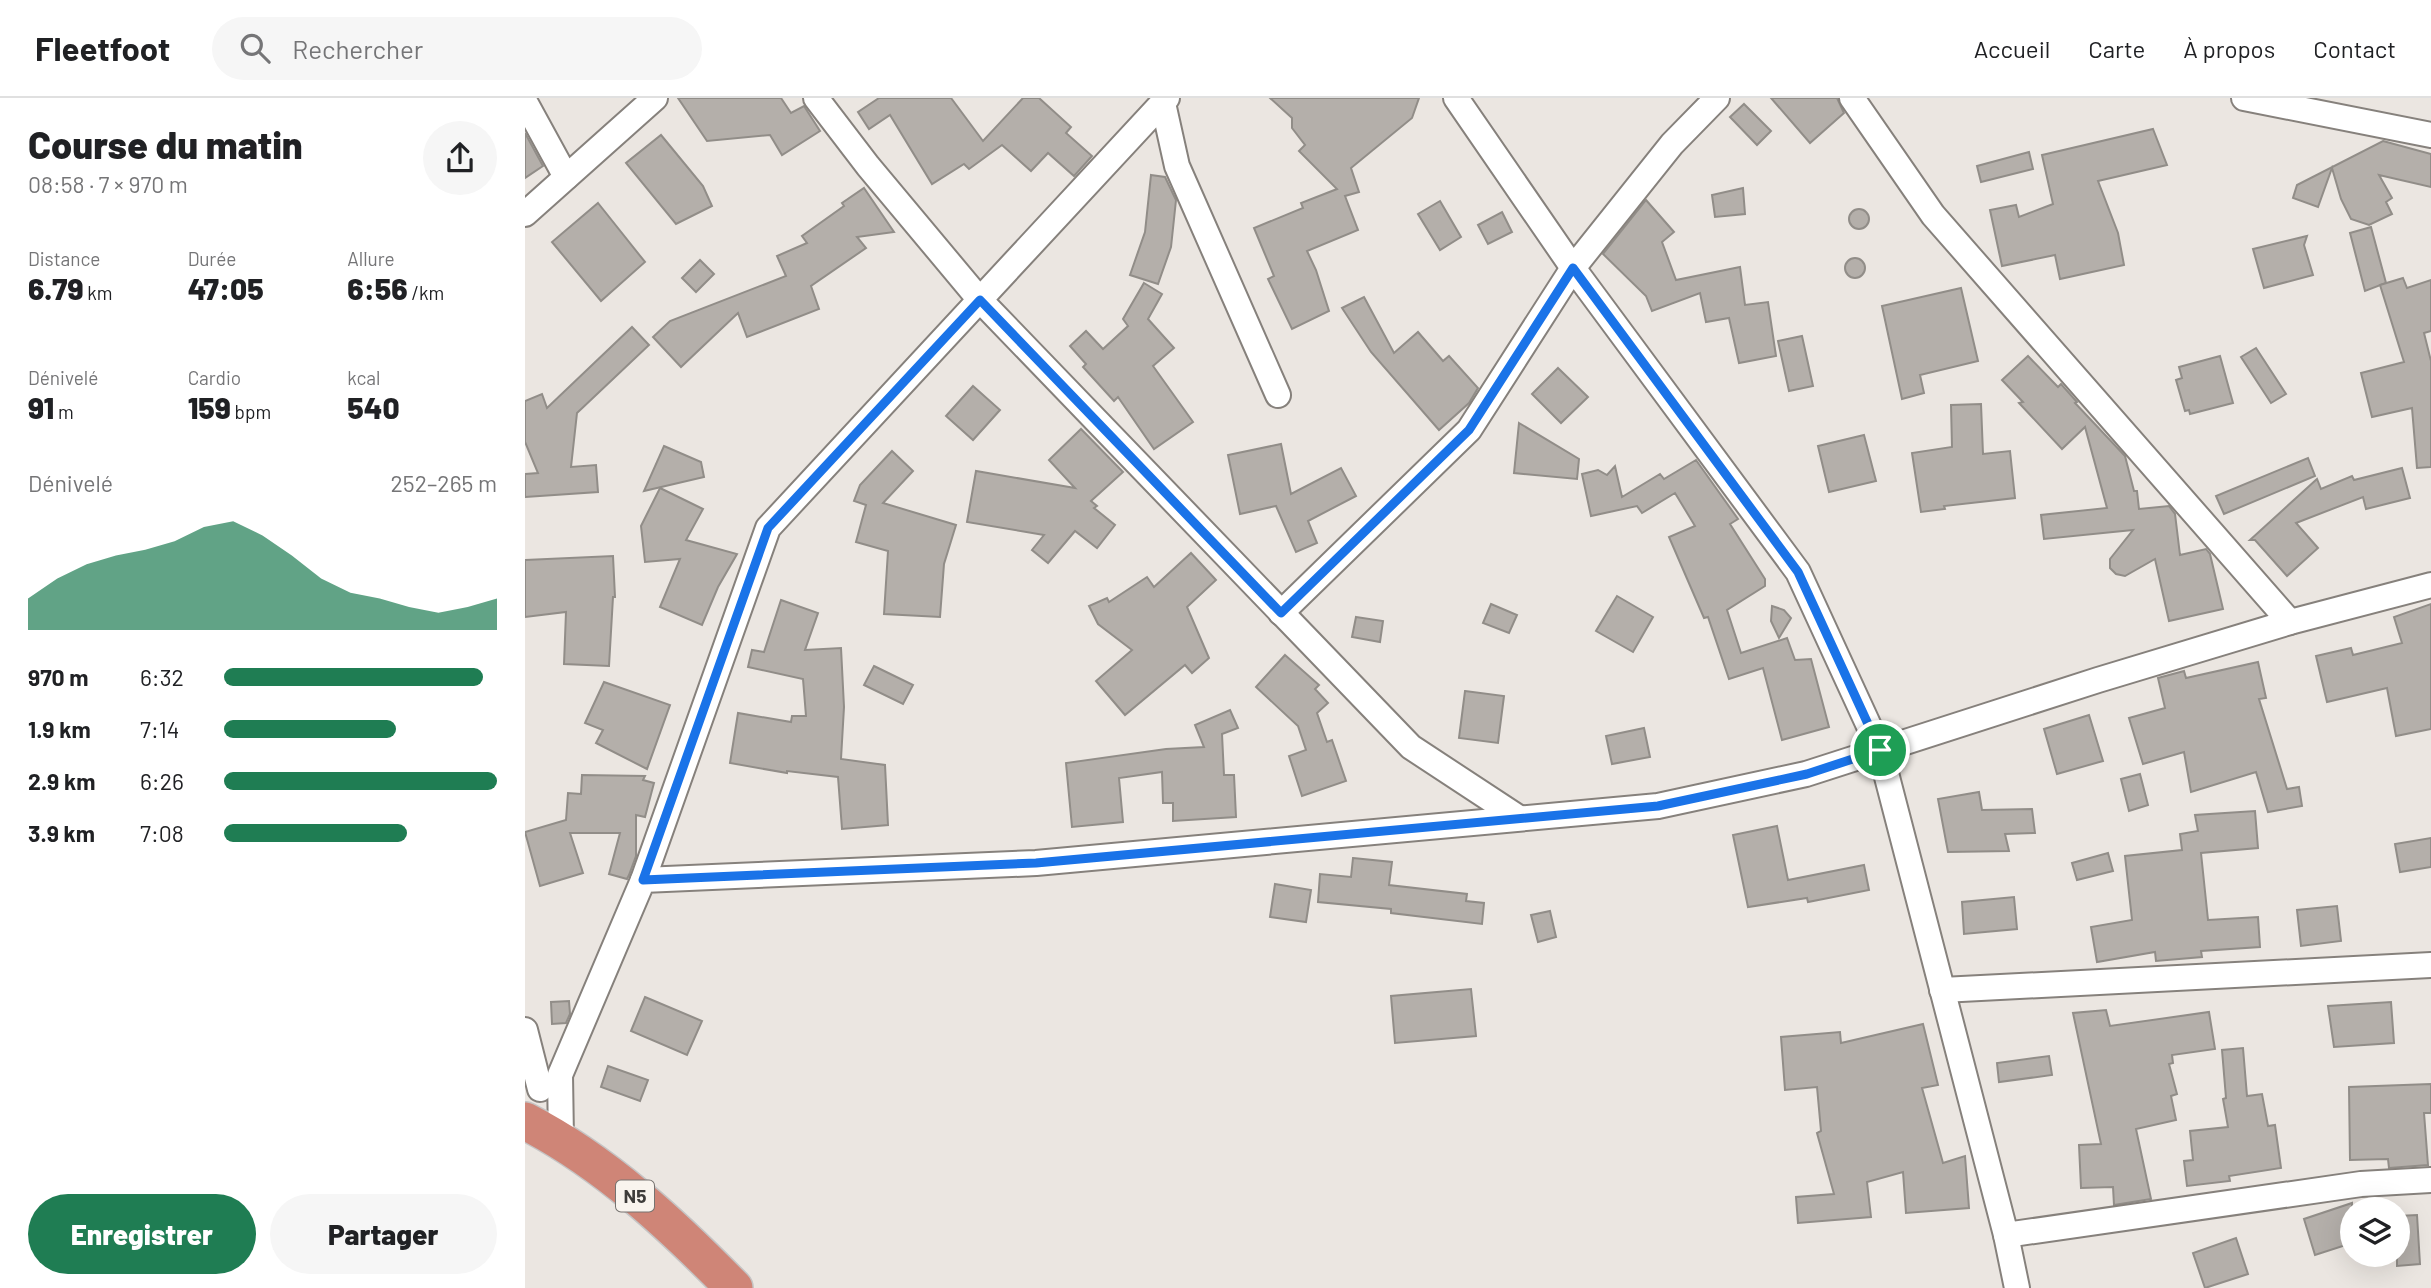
<!DOCTYPE html>
<html lang="fr">
<head>
<meta charset="utf-8">
<style>
  :root { --surface:#fff; --page:#f6f6f6; --text:#202124; --muted:#757577; --line:#e0e0e0; --accent:#1f7d53 }
  body { margin:0; font-family:Barlow,sans-serif; background:var(--page); color:var(--text); height:100vh; display:flex; flex-direction:column; font-size:26px; white-space:nowrap }
  * { box-sizing:border-box; margin:0 }
  p { font-size:23px; color:var(--muted) }
  .icon { flex:none; width:38px; height:38px; fill:none; stroke:currentColor; stroke-width:2; stroke-linecap:round; stroke-linejoin:round }
  .map { position:relative; flex:1; overflow:hidden }
  .sheet { display:flex; flex-direction:column; background:var(--surface); width:525px }
  .sheet>* { flex:none }
  .fabs { position:absolute; left:1815px; top:1099px; display:grid; gap:14px }
  .fabs a { display:grid; place-items:center; width:70px; height:70px; border-radius:50%; background:var(--surface); box-shadow:0 7px 28px #0002; font-size:35px }
  .pin { position:absolute; display:grid; place-items:center; width:60px; height:60px; color:#fff; margin:-30px; border:4px solid #fff; border-radius:50%; box-shadow:0 2px 7px #0007 }
  .round { display:grid; place-items:center; flex:none; width:74px; height:74px; border-radius:37px; background:var(--page) }
  .summary { display:flex; align-items:center; justify-content:space-between; height:119px; padding:0 28px }
  h1 { font-size:38px; font-weight:800; line-height:52px }
  .figures { display:grid; grid-template-columns:repeat(3,1fr); gap:10px; height:119px; padding:7px 28px }
  .figures div { display:grid; align-content:center }
  .figures b { font-size:30px; font-weight:800 }
  .figures small { font-size:19px; font-weight:400 }
  .figures p { font-size:19px }
  .chart { height:196px; padding:14px 28px }
  .chart p { display:flex; justify-content:space-between }
  .chart svg { width:100%; height:126px; margin-top:7px; fill:var(--accent); opacity:.7 }
  .cta { display:flex; gap:14px; margin-top:auto; padding:14px 28px }
  .cta a { flex:1; height:80px; border-radius:42px; background:var(--accent); color:#fff; font-size:28px; font-weight:800; line-height:80px; text-align:center }
  .cta a+a { background:var(--page); color:var(--text) }
  ul { padding:0 28px; list-style:none; font-size:23px }
  li { display:grid; grid-template-columns:112px 84px 1fr; align-items:center; height:52px }
  li i { height:18px; border-radius:9px; background:var(--accent) }
  header { display:flex; align-items:center; gap:42px; box-sizing:border-box; height:98px; padding:0 35px; background:var(--surface); border-bottom:2px solid var(--line) }
  header strong { font-size:33px }
  nav { display:flex; gap:38px; margin-inline-start:auto; font-size:24px }
  .search { width:490px; height:63px; background:var(--page); display:flex; align-items:center; gap:18px; box-sizing:border-box; padding:0 24px; border-radius:38px; color:var(--muted); font-size:26px }
  main { display:flex; flex:1; min-height:0 }
  .map>svg:first-child { display:block }
</style>
</head>
<body>
<header>
<strong>Fleetfoot</strong>
<div class="search"><svg class="icon" aria-label="search" viewBox="0 0 24 24"><circle cx="10" cy="10" r="6"/><path d="M15 15l6 6"/></svg>Rechercher</div>
<nav><a>Accueil</a><a>Carte</a><a>À propos</a><a>Contact</a></nav>
</header>
<main>
<section class="sheet">
<div class="summary"><div><h1>Course du matin</h1><p>08:58 · 7 × 970 m</p></div><a class="round"><svg class="icon" aria-label="share" viewBox="0 0 24 24"><path d="M12 15V3M7 8l5-5 5 5M5 13v7h14v-7"/></svg></a></div>
<div class="figures">
<div><p>Distance</p><b>6.79<small> km</small></b></div>
<div><p>Durée</p><b>47:05</b></div>
<div><p>Allure</p><b>6:56<small> /km</small></b></div>
</div>
<div class="figures">
<div><p>Dénivelé</p><b>91<small> m</small></b></div>
<div><p>Cardio</p><b>159<small> bpm</small></b></div>
<div><p>kcal</p><b>540</b></div>
</div>
<div class="chart"><p><span>Dénivelé</span>252–265 m</p>
<svg viewBox="0 0 160 44" preserveAspectRatio="none"><path d="M0 44V33L10 26L20 21L30 18L40 16L50 13L60 8L70 6L80 11L90 18L100 26L110 31L120 33L130 36L140 38L150 36L160 33V44z"/></svg>
</div>
<ul>
<li><b>970 m</b>6:32<i style="width:95%"></i></li>
<li><b>1.9 km</b>7:14<i style="width:63%"></i></li>
<li><b>2.9 km</b>6:26<i style="width:100%"></i></li>
<li><b>3.9 km</b>7:08<i style="width:67%"></i></li>
</ul>
<div class="cta"><a>Enregistrer</a><a>Partager</a></div>
</section>
<div class="map">
<svg width="1906" height="1190" viewBox="0 0 1906 1190">
  <rect width="100%" height="100%" fill="#ebe6e1"/>
  <g fill="#b4afaa" stroke="#918d88" stroke-width="2">
    <polygon points="153,0 256,0 266,15 279,8 295,33 257,57 245,37 182,43"/>
    <polygon points="354,0 426,0 458,43 498,0 514,0 546,29 541,35 567,58 549,78 523,55 506,73 477,47 444,71 439,66 407,86 365,17 344,31 333,14"/>
    <polygon points="745,0 894,0 887,20 826,70 834,94 820,98 833,132 782,153 791,172 804,213 767,231 743,181 749,178 729,130 778,110 776,105 812,91 774,53 780,47 767,30 767,20"/>
    <polygon points="1246,0 1312,0 1319,15 1285,45"/>
    <polygon points="1219,6 1246,33 1232,47 1205,19"/>
    <polygon points="1628,31 1642,67 1573,83 1593,135 1599,167 1535,181 1530,157 1477,168 1465,112 1491,107 1494,119 1528,106 1517,57"/>
    <polygon points="0,35 18,68 0,80"/>
    <polygon points="136,37 178,88 187,108 151,126 101,65"/>
    <polygon points="1858,43 1906,56 1906,89 1854,77 1867,100 1861,104 1867,116 1844,127 1826,121 1816,101 1807,70 1793,109 1768,100 1772,87"/>
    <polygon points="1504,54 1508,71 1456,84 1452,68"/>
    <polygon points="626,77 640,79 651,102 646,149 633,186 605,177 620,134"/>
    <polygon points="339,90 369,134 332,139 341,150 286,188 294,211 222,239 213,215 156,269 128,239 145,223 261,178 252,158 282,145 277,138 319,108 317,105"/>
    <polygon points="1218,90 1220,116 1190,119 1187,97"/>
    <polygon points="1121,102 1149,134 1137,144 1151,182 1215,169 1220,207 1243,204 1251,258 1214,265 1204,220 1181,224 1175,195 1127,213 1121,198 1078,156"/>
    <polygon points="915,103 936,139 915,152 893,116"/>
    <polygon points="73,105 120,164 76,203 27,144"/>
    <circle cx="1334" cy="121" r="10"/>
    <polygon points="977,114 987,134 963,146 953,127"/>
    <polygon points="1846,129 1861,185 1840,193 1825,135"/>
    <polygon points="1782,138 1779,147 1788,177 1739,190 1728,151"/>
    <circle cx="1330" cy="170" r="10"/>
    <polygon points="175,162 189,176 171,194 157,180"/>
    <polygon points="1878,180 1882,190 1906,182 1906,233 1899,235 1906,263 1906,369 1892,370 1887,310 1847,319 1836,275 1879,264 1855,187"/>
    <polygon points="619,185 637,196 623,221 649,250 628,268 668,324 629,351 593,299 589,303 558,269 561,266 545,248 561,233 578,251 603,228 598,221"/>
    <polygon points="1436,190 1453,263 1395,277 1399,295 1377,301 1357,208"/>
    <polygon points="839,199 869,255 893,234 918,263 924,258 953,290 944,305 914,332 846,254 817,210"/>
    <polygon points="107,229 124,247 52,315 46,369 71,367 73,394 0,399 0,376 13,375 0,344 0,303 17,296 22,310"/>
    <polygon points="1277,238 1288,288 1264,293 1253,243"/>
    <polygon points="1731,250 1761,296 1746,305 1716,259"/>
    <polygon points="1503,258 1533,289 1536,286 1552,304 1550,305 1600,358 1609,393 1612,393 1614,411 1644,408 1650,416 1655,457 1681,451 1685,456 1698,511 1644,523 1630,461 1600,478 1591,476 1585,470 1585,461 1608,432 1519,441 1516,417 1582,410 1560,329 1537,351 1494,305 1498,304 1477,282"/>
    <polygon points="1695,258 1708,305 1665,316 1664,312 1660,313 1651,282 1657,280 1654,269"/>
    <polygon points="1033,270 1063,299 1036,325 1007,296"/>
    <polygon points="448,288 475,312 448,342 421,318"/>
    <polygon points="1456,306 1458,356 1485,353 1490,400 1419,408 1420,411 1396,414 1387,355 1427,349 1426,307"/>
    <polygon points="994,325 1054,361 1052,381 989,375"/>
    <polygon points="556,331 598,374 566,403 572,408 569,410 590,427 572,450 550,433 523,465 507,452 519,437 442,424 451,373 550,390 524,362"/>
    <polygon points="1339,337 1351,383 1304,394 1293,348"/>
    <polygon points="756,346 766,396 816,370 831,398 783,423 792,445 771,454 751,408 715,416 703,357"/>
    <polygon points="139,348 176,364 179,379 119,393"/>
    <polygon points="367,353 388,373 358,405 431,427 419,466 415,519 359,516 363,453 331,444 341,407 329,403 335,387"/>
    <polygon points="1783,360 1790,378 1699,416 1691,398"/>
    <polygon points="1171,362 1213,421 1205,426 1240,481 1240,488 1202,512 1216,555 1262,540 1270,562 1286,561 1304,629 1257,642 1238,570 1204,581 1183,519 1179,520 1144,439 1170,428 1150,395 1117,415 1112,408 1066,418 1057,376 1073,372 1082,377 1090,368 1097,399 1135,376 1139,381"/>
    <polygon points="1877,370 1885,400 1841,411 1838,399 1771,425 1793,450 1762,478 1730,442 1725,442 1792,381 1796,391 1827,378 1829,382"/>
    <polygon points="135,390 178,411 161,442 212,456 193,489 177,527 135,509 155,461 120,464 116,428"/>
    <polygon points="666,455 691,482 662,509 684,560 667,575 660,567 600,617 571,583 607,552 573,526 564,508 582,500 584,504 622,479 629,489"/>
    <polygon points="88,458 90,499 88,499 84,568 39,566 41,514 0,519 0,462"/>
    <polygon points="1092,498 1128,519 1108,554 1071,533"/>
    <polygon points="256,502 293,515 280,552 316,550 319,609 316,661 360,667 363,727 317,731 313,679 262,673 262,675 205,665 213,615 266,624 267,618 281,618 278,581 223,569 227,552 239,554"/>
    <polygon points="966,506 992,517 984,535 958,525"/>
    <polygon points="1906,506 1906,631 1871,638 1862,590 1802,604 1791,558 1826,550 1828,557 1877,545 1869,519"/>
    <polygon points="1247,508 1259,512 1266,520 1254,540 1246,523"/>
    <polygon points="831,519 858,523 855,544 827,539"/>
    <polygon points="760,557 794,587 790,591 803,605 792,615 802,644 807,642 821,683 777,698 764,658 781,652 773,628 731,589"/>
    <polygon points="1733,564 1741,600 1734,601 1762,691 1774,689 1777,708 1743,714 1731,674 1666,694 1659,654 1618,666 1604,620 1640,610 1633,580 1659,573 1661,580"/>
    <polygon points="349,568 388,587 378,606 339,587"/>
    <polygon points="79,584 145,607 122,671 71,645 78,632 60,625"/>
    <polygon points="940,593 979,598 973,645 934,640"/>
    <polygon points="705,612 713,630 697,636 699,677 709,677 711,719 648,723 648,705 638,705 637,674 594,680 598,724 547,729 541,665 641,651 679,649 670,627"/>
    <polygon points="1564,617 1578,663 1532,676 1519,631"/>
    <polygon points="1119,630 1125,659 1087,666 1081,638"/>
    <polygon points="1615,676 1623,707 1604,713 1596,681"/>
    <polygon points="57,677 120,678 118,682 129,685 120,719 111,717 111,758 104,777 102,781 84,776 95,735 45,735 58,775 15,788 0,734 41,722 43,695 56,696"/>
    <polygon points="1454,694 1457,712 1507,711 1510,735 1480,736 1484,753 1423,754 1413,701"/>
    <polygon points="1730,713 1733,750 1676,755 1683,822 1733,819 1735,849 1676,853 1677,859 1631,863 1630,854 1572,864 1566,829 1607,822 1600,758 1657,752 1655,736 1673,733 1670,717"/>
    <polygon points="1252,728 1263,782 1339,767 1344,792 1283,804 1282,800 1223,809 1208,737"/>
    <polygon points="1906,740 1906,769 1875,774 1870,746"/>
    <polygon points="1583,755 1588,773 1552,782 1547,765"/>
    <polygon points="828,760 867,764 864,787 942,796 941,803 959,805 957,826 866,815 866,811 793,804 795,776 826,779"/>
    <polygon points="750,786 786,792 781,824 745,819"/>
    <polygon points="1489,799 1492,831 1439,836 1437,804"/>
    <polygon points="1812,808 1816,843 1776,848 1772,812"/>
    <polygon points="1025,813 1031,839 1013,844 1006,817"/>
    <polygon points="946,891 951,938 870,945 866,898"/>
    <polygon points="120,899 177,923 162,957 106,933"/>
    <polygon points="44,903 45,916 41,925 27,926 26,904"/>
    <polygon points="1866,904 1869,945 1809,949 1803,908"/>
    <polygon points="1581,912 1585,928 1684,914 1690,951 1647,957 1648,965 1644,966 1652,996 1646,998 1651,1022 1611,1031 1626,1101 1589,1107 1588,1089 1556,1090 1554,1047 1576,1046 1548,915"/>
    <polygon points="1398,926 1413,987 1397,990 1418,1065 1440,1058 1444,1110 1381,1115 1378,1074 1342,1084 1346,1119 1273,1125 1271,1099 1309,1096 1292,1035 1296,1033 1292,989 1260,992 1256,939 1315,934 1316,945"/>
    <polygon points="1718,950 1722,998 1737,996 1743,1028 1750,1027 1756,1070 1704,1078 1705,1083 1662,1088 1659,1063 1668,1062 1665,1033 1703,1029 1698,1001 1701,1000 1697,952"/>
    <polygon points="1524,958 1527,977 1474,984 1472,965"/>
    <polygon points="83,968 123,982 115,1003 76,989"/>
    <polygon points="1906,986 1906,1015 1899,1015 1903,1067 1864,1070 1863,1061 1825,1062 1824,989"/>
    <polygon points="1827,1105 1827,1145 1790,1157 1779,1121"/>
    <polygon points="1892,1117 1895,1166 1872,1168 1872,1118"/>
    <polygon points="1711,1140 1723,1176 1680,1190 1668,1155"/>
  </g>
  <g fill="none" stroke-linecap="round" stroke-linejoin="round">
    <g stroke="#86817c" stroke-width="28">
      <g id="minor">
        <polyline points="291,0 343,68 455,202 886,649 994,720"/>
        <polyline points="931,0 1048,170 1273,474 1355,652 1481,1137 1492,1190"/>
        <polyline points="1327,0 1408,117 1765,524"/>
        <polyline points="1719,0 1906,37"/>
        <polyline points="0,4 41,79"/>
        <polyline points="638,5 652,68 753,297"/>
        <polyline points="0,116 130,0"/>
        <polyline points="756,515 944,332 1048,170 1147,46 1192,0"/>
        <polyline points="118,782 243,430 642,0"/>
        <polyline points="1417,892 1906,867"/>
        <polyline points="0,932 15,991"/>
        <polyline points="36,1041 35,977 118,782 511,765 1133,708 1281,676 1573,582 1765,524 1906,487"/>
        <polyline points="1481,1137 1836,1086 1906,1082"/>
      </g>
    </g>
    <g stroke="#c5c4c4" stroke-width="40">
      <path id="highway" d="M0 1023C80 1064 146 1126 209 1190"/>
    </g>
    <use href="#minor" stroke="#fff" stroke-width="24"/>
    <use href="#highway" stroke="#cf8577" stroke-width="37"/>
  </g>
  <g fill="none" stroke-linecap="round" stroke-linejoin="round">
    <g stroke="#fff" stroke-width="14">
      <polygon id="route" points="1048,170 1273,474 1355,652 1282,676 1133,708 511,765 118,782 243,430 455,202 756,515 944,332"/>
    </g>
    <use href="#route" stroke="#1a73e8" stroke-width="9"/>
  </g>
  <g text-anchor="middle" stroke-width="5" stroke-linejoin="round" paint-order="stroke">
    <rect fill="#f9f4ee" stroke="#767370" stroke-width="2" x="91" y="1082.5" width="38" height="31" rx="5"/>
    <g font-size="19" font-weight="bold" fill="#3e3c3a">
      <text x="110" y="1105">N5</text>
    </g>
  </g>
</svg>
<div class="fabs">
<a><svg class="icon" aria-label="layers" viewBox="0 0 24 24"><path d="M12 4l9 5-9 5-9-5zM3 14l9 5 9-5"/></svg></a>
</div>
<div class="pin" style="left:1355px;top:652px;background:#1e9e55"><svg class="icon" aria-label="arrive" viewBox="0 0 24 24"><path d="M6 21V4h12l-3 4 3 4H6"/></svg></div>
</div>
</main>
</body>
</html>
